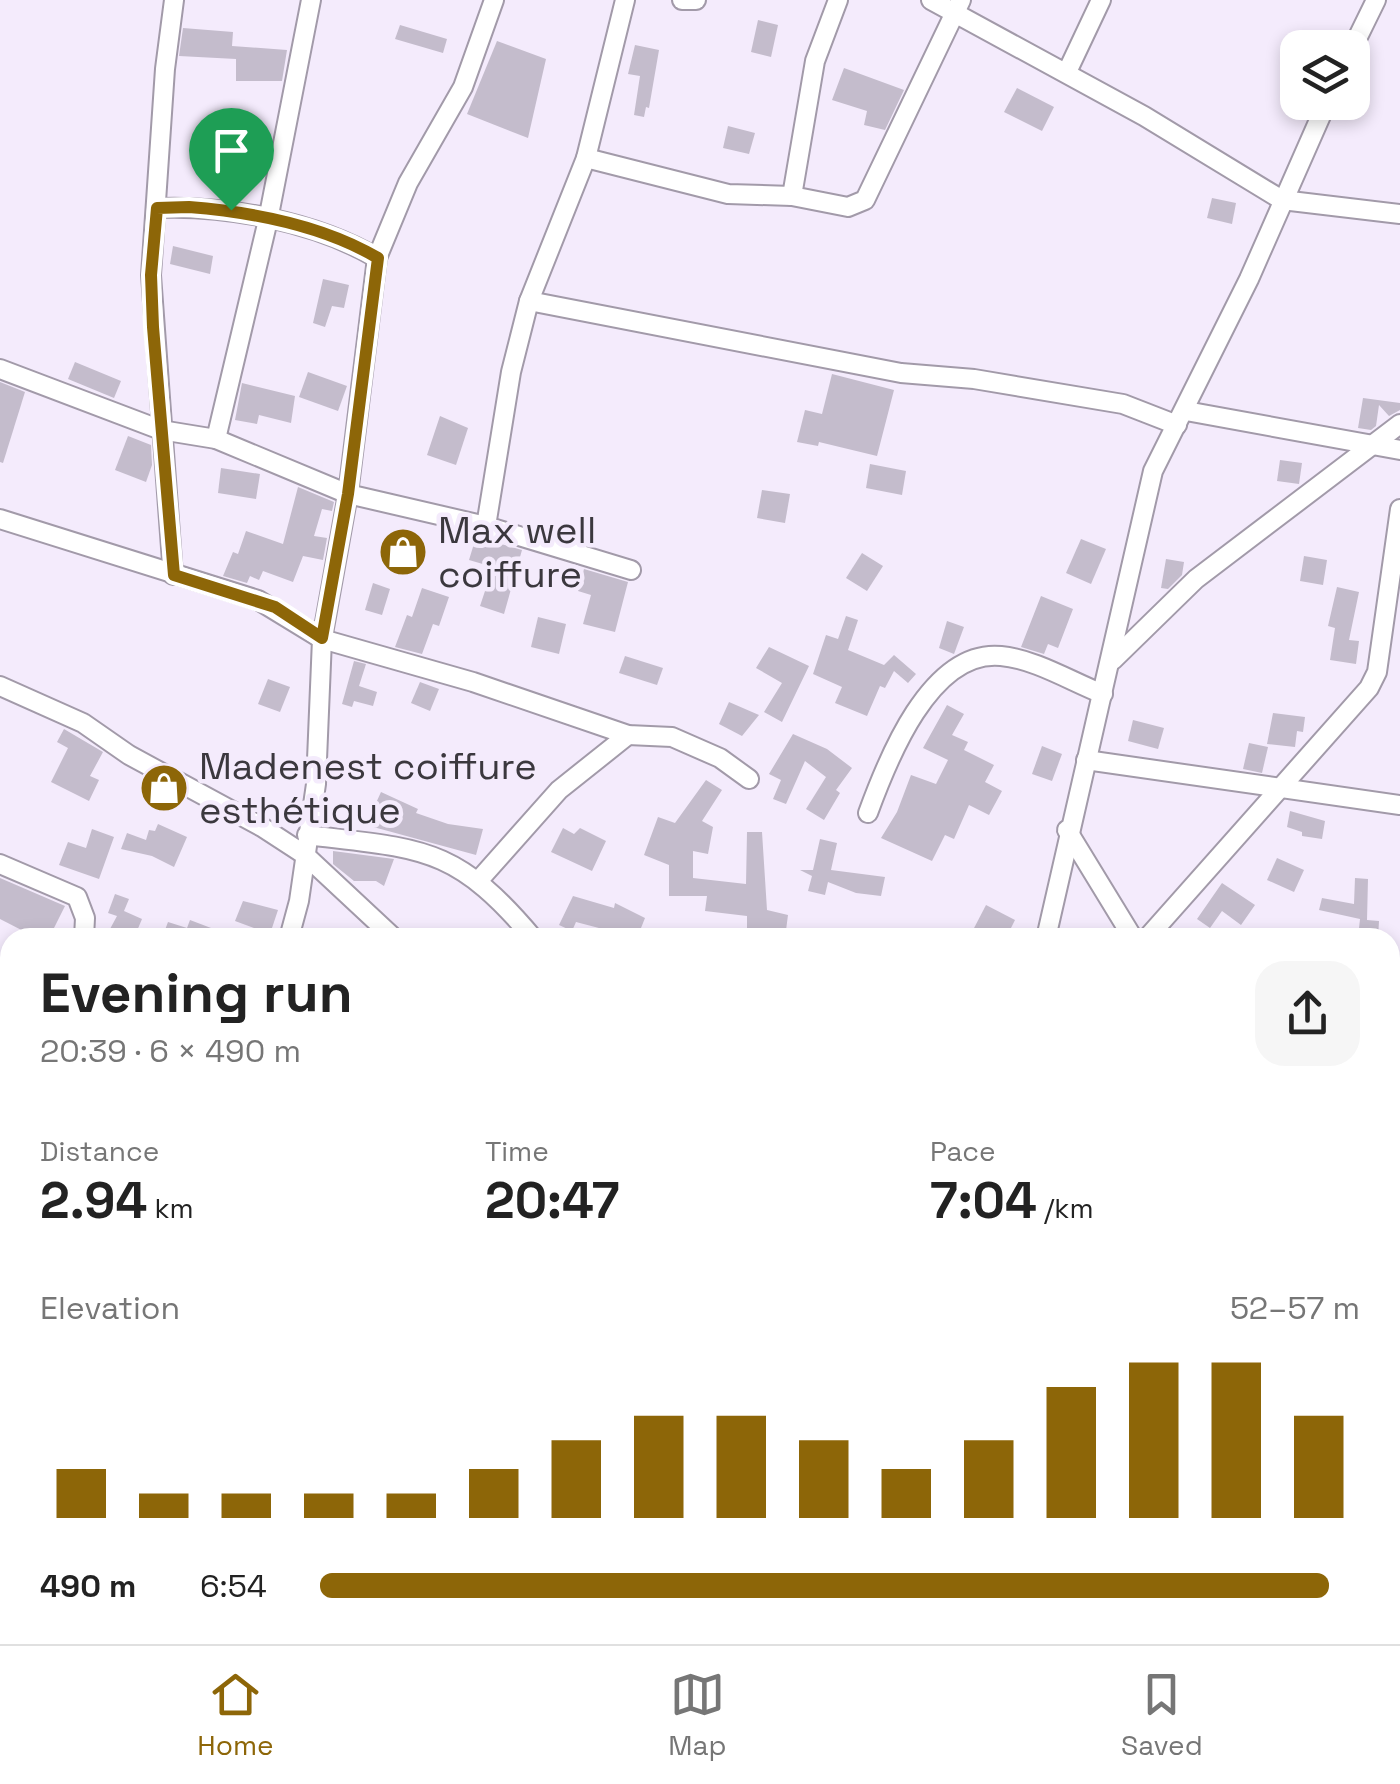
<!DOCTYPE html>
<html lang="en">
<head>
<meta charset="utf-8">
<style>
  :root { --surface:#fff; --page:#f6f6f6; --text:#222; --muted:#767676; --line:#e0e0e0; --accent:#8d6608 }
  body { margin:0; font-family:"Space Grotesk",sans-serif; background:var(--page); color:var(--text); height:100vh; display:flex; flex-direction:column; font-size:38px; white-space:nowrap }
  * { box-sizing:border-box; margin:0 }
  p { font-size:32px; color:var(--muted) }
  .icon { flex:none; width:55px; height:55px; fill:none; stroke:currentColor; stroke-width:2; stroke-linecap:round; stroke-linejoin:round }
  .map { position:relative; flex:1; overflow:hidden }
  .details { position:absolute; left:0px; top:928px; width:1400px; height:718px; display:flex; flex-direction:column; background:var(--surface); border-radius:30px 30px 0 0; box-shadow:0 5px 15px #0003 }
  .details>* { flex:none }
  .tools { position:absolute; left:1280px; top:30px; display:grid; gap:20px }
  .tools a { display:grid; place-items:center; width:90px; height:90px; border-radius:20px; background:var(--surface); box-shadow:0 5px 15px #0003; font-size:50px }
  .pin { position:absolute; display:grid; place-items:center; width:85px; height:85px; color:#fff; margin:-102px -42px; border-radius:50% 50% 50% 0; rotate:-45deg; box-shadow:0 0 10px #0007 }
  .pin .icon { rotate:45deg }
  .round { display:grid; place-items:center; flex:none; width:105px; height:105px; border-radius:30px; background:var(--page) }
  .head { display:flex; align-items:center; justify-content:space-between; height:170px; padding:0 40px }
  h1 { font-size:55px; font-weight:700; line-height:75px }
  .metrics { display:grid; grid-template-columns:repeat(3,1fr); gap:15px; height:170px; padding:10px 40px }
  .metrics div { display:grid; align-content:center }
  .metrics b { font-size:50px; font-weight:700 }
  .metrics small { font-size:28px; font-weight:400 }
  .metrics p { font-size:28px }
  .chart { height:280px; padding:20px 40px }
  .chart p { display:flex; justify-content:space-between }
  .chart svg { width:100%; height:180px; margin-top:10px; stroke:var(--accent); stroke-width:6 }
  ul { padding:0 40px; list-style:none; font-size:32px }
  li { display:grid; grid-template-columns:160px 120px 1fr; align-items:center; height:75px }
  li i { height:25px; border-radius:12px; background:var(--accent) }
  .dock { display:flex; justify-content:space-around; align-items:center; height:140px; border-top:2px solid var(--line); background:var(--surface); font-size:28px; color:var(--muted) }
  .dock a { display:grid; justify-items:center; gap:5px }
  .dock .current { color:var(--accent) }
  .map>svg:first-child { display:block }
</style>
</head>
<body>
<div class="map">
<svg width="1400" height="1644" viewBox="0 0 1400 1644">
  <rect width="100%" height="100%" fill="#f4ebfc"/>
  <g fill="#c4bccc">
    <polygon points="758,20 778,25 771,57 751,52"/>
    <polygon points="400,25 447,39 443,53 395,39"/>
    <polygon points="183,28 233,32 232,46 287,50 282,81 236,81 236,59 179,56"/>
    <polygon points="497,41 546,59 528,138 467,114"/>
    <polygon points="635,45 659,50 649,108 646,107 644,117 634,115 640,76 628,74"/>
    <polygon points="844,68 904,90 885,130 864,125 867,111 832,100"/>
    <polygon points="1017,88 1054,107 1042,131 1004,112"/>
    <polygon points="728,126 755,133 749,154 723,148"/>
    <polygon points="1212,198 1236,203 1232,224 1207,218"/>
    <polygon points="173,246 213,256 210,274 170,264"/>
    <polygon points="323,279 349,285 344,308 332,306 325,327 313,323"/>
    <polygon points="75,362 121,381 114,398 68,379"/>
    <polygon points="308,372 347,386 338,411 299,397"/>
    <polygon points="832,374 894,390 877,456 819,442 818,446 797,442 805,410 822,414"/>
    <polygon points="0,382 25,392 3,463 0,462"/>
    <polygon points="242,383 295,396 291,423 259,415 257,424 235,420"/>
    <polygon points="1363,398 1400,403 1400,410 1389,416 1379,405 1376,426 1371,430 1358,428"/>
    <polygon points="440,416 468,428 456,465 427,455"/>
    <polygon points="128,436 151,445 152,465 146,482 115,470"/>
    <polygon points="1280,460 1302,463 1299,484 1277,481"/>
    <polygon points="870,464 906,471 902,495 866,488"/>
    <polygon points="221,468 260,474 256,499 218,493"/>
    <polygon points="298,487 334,502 332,511 322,509 314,536 327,538 323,560 303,556 293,582 263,571 259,580 250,576 247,583 223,576 233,552 238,554 246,531 283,544"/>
    <polygon points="762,490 790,494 785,523 757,518"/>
    <polygon points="476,537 522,550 504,614 480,606 493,567 469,560"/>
    <polygon points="1081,539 1106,549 1091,584 1066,573"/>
    <polygon points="862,553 883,566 867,591 846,578"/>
    <polygon points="1304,556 1327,560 1323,585 1300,581"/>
    <polygon points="1166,559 1184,562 1182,575 1168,589 1161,588"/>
    <polygon points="584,569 628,582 615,632 583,624 591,595 578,591"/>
    <polygon points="373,583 390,589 382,615 365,610"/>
    <polygon points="1337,587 1359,592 1349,640 1359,641 1356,664 1330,660 1335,628 1328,626"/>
    <polygon points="422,588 449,597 439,626 433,624 422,654 395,647 407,615 412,617"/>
    <polygon points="1041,596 1073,609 1058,648 1048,644 1044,654 1021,647"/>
    <polygon points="846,616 858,620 848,650 884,665 894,655 916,674 908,683 894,671 885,688 880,686 867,716 835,703 842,687 813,674 826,635 838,639"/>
    <polygon points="538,617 566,624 559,654 531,647"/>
    <polygon points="947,621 964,627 954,654 939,648"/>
    <polygon points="769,647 809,666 782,722 764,712 782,683 756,668"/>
    <polygon points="625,656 663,668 657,685 619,673"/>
    <polygon points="354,661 366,664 359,686 377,692 373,706 354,701 352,707 342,704"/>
    <polygon points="268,679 290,687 280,712 258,704"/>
    <polygon points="420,682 439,689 430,711 411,703"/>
    <polygon points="729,702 759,715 742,736 719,724"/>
    <polygon points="947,705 964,714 952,735 968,742 964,750 994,765 985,782 1002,791 989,815 969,805 954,839 945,835 932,861 881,838 897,812 911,775 936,784 948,760 923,748"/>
    <polygon points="1273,713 1305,717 1303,732 1297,731 1295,747 1267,744"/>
    <polygon points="1133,720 1164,728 1158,749 1128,741"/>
    <polygon points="64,729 103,752 90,776 99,780 89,801 51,782 68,748 57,742"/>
    <polygon points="793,734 827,749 852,768 836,790 840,793 824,820 806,809 826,777 805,761 786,804 773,799 781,780 769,774"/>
    <polygon points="1249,743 1268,747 1262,773 1243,769"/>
    <polygon points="1042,746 1062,754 1052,781 1032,774"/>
    <polygon points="706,780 722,790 702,821 713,827 708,854 693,851 693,878 746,884 747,832 762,832 767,910 788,915 785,938 747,938 747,916 705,911 707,896 669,896 669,865 644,855 658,817 675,823"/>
    <polygon points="381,792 418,809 416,813 448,824 483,829 476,855 366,825"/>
    <polygon points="1290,811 1325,821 1322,839 1302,836 1302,832 1287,827"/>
    <polygon points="158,824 187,837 174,867 152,856 121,849 127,833 146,840 149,830 155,831"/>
    <polygon points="563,828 574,834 580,828 606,841 592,871 551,852"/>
    <polygon points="92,829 114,837 99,879 59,865 68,842 86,848"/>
    <polygon points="820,839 837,843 831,870 885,877 881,896 856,893 828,882 825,895 808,891 812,876 800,870 813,870"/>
    <polygon points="333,851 394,859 384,886 376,881 354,881 333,864"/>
    <polygon points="1277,858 1304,870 1294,892 1267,880"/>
    <polygon points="0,878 65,906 49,938 37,938 0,919"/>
    <polygon points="1355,878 1368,879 1367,920 1379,921 1378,938 1358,938 1360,919 1319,910 1322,898 1354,904"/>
    <polygon points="1222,883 1255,905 1241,925 1222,911 1210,928 1197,919"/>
    <polygon points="115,894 129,899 124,911 142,919 134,938 110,929 117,916 108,913"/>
    <polygon points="573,896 614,908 615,903 645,918 637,938 576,922 572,931 559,925"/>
    <polygon points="243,901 278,910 270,934 235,921"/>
    <polygon points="986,905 1015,920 1006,938 984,938 972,932"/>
    <polygon points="190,920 232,936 231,938 162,938 168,922 187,928"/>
  </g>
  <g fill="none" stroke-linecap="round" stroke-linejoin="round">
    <g stroke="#a29aa9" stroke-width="22">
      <g id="street">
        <polyline points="682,0 696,0"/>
        <polyline points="931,0 1144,116 1282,200 1400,214"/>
        <polyline points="1352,49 1376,0"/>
        <polyline points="1067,72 1101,0"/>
        <polyline points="586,158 728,194 792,196 848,207 865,200 961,0"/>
        <polyline points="792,196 815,61 838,0"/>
        <path d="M157 208C228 205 316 222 377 258"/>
        <polyline points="529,301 901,373 974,379 1123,404 1177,425"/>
        <polyline points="0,369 161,430 216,439 348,494 486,526 631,570"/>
        <polyline points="1186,411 1400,450"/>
        <polyline points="216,439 268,220 311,0"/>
        <polyline points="0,519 258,600 322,639 473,682 628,735 672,737 720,758 749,779"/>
        <polyline points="486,526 511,372 529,301 586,158 625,0"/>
        <polyline points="173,575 151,275 165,69 174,0"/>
        <polyline points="1113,660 1196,579 1400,424"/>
        <polyline points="0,686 83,723 129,755 262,827 305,855 394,938"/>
        <polyline points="1086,760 1400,805"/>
        <path d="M868 813C887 761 930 649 1001 656 1035 659 1072 682 1103 694"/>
        <polyline points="1067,830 1133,938"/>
        <path d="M307 835C421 849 455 845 533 938"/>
        <polyline points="0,864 77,897 85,918 84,938"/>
        <polyline points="479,880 559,790 628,735"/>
        <polyline points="289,938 299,901 316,784 322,639 348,494 377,258 408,183 463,87 494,0"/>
        <polyline points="1046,938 1153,471 1249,279 1327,102"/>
        <polyline points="1147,938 1369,688 1377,672 1400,509"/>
        <polyline points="0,1003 10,1004"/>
        <polyline points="1390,1196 1400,1198"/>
        <polyline points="0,1451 10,1439"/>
        <polyline points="1390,1504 1400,1506"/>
        <polyline points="0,1569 10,1570"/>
        <polyline points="506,1635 538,1644"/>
        <polyline points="1360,1640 1389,1644"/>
        <polyline points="143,1644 150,1635"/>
        <polyline points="921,1644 922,1635"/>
        <polyline points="1057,1644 1059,1635"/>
      </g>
    </g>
    <use href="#street" stroke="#fff" stroke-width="18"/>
  </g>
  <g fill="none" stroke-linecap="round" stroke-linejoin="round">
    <g stroke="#fff" stroke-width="20">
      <path id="route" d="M189 207C252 212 322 225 378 258L348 494 322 638 275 607 174 575 153 327 151 275 157 208Z"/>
    </g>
    <use href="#route" stroke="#8d6608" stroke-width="12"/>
  </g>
  <defs>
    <g id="shop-disc" transform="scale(2.5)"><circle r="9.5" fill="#8d6608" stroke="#f4ebfc"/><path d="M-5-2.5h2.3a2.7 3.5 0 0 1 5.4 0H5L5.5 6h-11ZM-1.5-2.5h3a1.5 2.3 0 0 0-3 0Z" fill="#fff"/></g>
  </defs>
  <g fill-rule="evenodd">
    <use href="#shop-disc" x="403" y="552"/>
    <use href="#shop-disc" x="164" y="788"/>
  </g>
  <g text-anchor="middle" stroke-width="9" stroke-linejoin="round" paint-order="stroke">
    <g font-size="38" fill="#3b383e" stroke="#f4ebfc" text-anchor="start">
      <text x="438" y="543">Max well<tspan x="438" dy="44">coiffure</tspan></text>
      <text x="199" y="779">Madenest coiffure<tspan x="199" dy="44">esthétique</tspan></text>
    </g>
  </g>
</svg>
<div class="tools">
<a><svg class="icon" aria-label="layers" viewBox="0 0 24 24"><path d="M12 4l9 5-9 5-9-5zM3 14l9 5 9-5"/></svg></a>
</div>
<div class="pin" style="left:231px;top:210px;background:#1e9e55"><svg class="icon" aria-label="arrive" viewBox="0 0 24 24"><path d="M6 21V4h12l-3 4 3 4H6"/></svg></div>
<section class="details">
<div class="head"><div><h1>Evening run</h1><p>20:39 · 6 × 490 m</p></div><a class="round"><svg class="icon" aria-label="share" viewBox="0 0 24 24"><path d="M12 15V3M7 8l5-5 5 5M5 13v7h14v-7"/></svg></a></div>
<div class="metrics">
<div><p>Distance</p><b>2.94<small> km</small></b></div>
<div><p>Time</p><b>20:47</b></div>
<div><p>Pace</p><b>7:04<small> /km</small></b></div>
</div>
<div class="chart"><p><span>Elevation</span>52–57 m</p>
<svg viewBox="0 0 160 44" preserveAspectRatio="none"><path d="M5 44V32M15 44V38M25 44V38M35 44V38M45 44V38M55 44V32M65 44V25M75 44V19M85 44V19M95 44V25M105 44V32M115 44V25M125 44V12M135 44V6M145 44V6M155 44V19"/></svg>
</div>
<ul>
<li><b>490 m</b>6:54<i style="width:97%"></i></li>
</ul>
</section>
</div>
<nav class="dock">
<a class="current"><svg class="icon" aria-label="home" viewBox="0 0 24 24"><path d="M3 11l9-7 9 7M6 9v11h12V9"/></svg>Home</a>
<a><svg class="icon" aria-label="map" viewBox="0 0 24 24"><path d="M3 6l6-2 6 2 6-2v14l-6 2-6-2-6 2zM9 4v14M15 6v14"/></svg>Map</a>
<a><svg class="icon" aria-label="saved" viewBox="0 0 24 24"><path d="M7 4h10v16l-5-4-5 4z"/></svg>Saved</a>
</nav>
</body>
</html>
